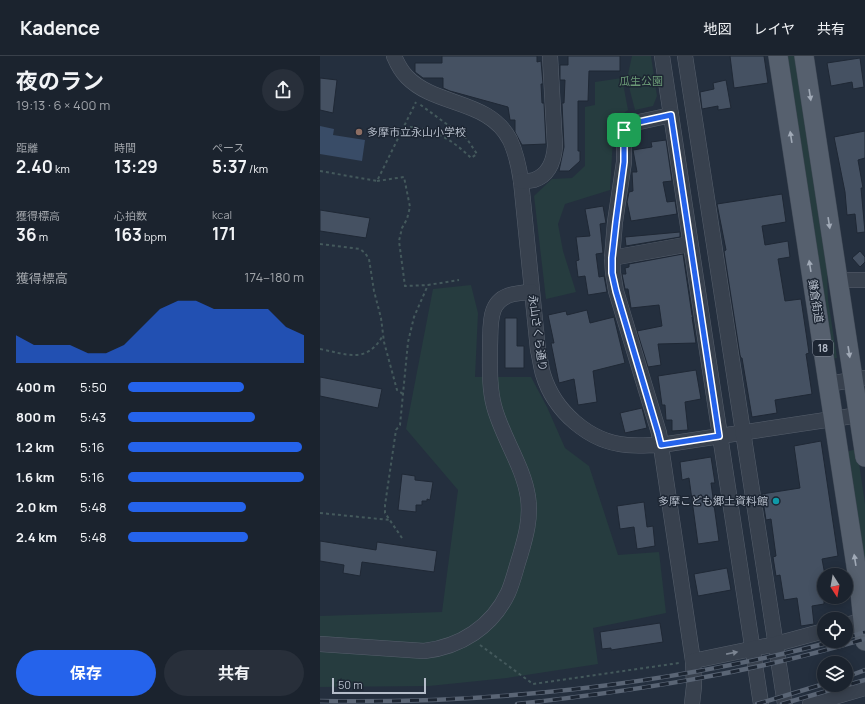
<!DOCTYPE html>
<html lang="ja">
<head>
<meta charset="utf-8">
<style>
  :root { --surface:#1b232e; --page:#282f3a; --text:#f1f3f6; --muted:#a0a4aa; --line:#39404a; --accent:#2563eb }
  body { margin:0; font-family:Manrope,"Noto Sans JP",sans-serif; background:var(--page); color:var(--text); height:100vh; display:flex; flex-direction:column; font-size:15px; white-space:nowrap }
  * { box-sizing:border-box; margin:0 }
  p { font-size:13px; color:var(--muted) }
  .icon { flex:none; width:22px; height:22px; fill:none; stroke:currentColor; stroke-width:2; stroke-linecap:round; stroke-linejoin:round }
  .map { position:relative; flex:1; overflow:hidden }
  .panel { display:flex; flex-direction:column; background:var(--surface); width:320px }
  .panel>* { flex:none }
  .needle { width:26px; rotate:169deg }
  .fabs { position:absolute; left:497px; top:512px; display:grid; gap:8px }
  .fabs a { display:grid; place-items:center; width:36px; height:36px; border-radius:50%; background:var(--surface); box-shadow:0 2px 10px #0003,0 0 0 1px var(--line); font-size:20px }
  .scale { position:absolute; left:12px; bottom:10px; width:94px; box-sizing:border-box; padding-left:4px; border:2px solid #b4bcc9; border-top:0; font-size:11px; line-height:14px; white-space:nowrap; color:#b4bcc9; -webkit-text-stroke:3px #1d2633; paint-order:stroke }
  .pin { position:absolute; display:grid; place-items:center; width:34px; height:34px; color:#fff; margin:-17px; border-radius:8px; box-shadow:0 2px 6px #0006 }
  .round { display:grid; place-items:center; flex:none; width:42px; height:42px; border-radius:21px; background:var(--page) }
  .summary { display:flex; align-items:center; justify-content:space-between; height:68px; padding:0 16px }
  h1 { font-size:22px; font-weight:700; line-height:30px }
  .stats { display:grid; grid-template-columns:repeat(3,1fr); gap:6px; height:68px; padding:4px 16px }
  .stats div { display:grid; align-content:center }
  .stats b { font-size:17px; font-weight:700 }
  .stats small { font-size:11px; font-weight:400 }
  .stats p { font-size:11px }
  .chart { height:112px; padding:8px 16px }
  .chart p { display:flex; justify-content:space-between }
  .chart svg { width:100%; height:72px; margin-top:4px; fill:var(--accent); opacity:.7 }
  .cta { display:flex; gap:8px; margin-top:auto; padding:8px 16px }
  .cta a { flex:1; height:46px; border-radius:24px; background:var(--accent); color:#fff; font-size:16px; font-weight:700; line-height:46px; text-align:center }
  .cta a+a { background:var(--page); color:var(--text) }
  ul { padding:0 16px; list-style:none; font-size:13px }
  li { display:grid; grid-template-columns:64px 48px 1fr; align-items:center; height:30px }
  li i { height:10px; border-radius:5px; background:var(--accent) }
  header { display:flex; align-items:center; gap:24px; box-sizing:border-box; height:56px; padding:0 20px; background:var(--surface); border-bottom:1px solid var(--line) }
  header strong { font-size:19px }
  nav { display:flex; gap:22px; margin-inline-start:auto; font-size:14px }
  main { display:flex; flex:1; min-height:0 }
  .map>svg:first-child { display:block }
</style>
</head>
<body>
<header>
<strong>Kadence</strong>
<nav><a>地図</a><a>レイヤ</a><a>共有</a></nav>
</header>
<main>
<section class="panel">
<div class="summary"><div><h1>夜のラン</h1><p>19:13 · 6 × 400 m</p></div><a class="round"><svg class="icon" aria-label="share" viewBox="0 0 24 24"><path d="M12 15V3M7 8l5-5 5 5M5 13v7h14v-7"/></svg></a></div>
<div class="stats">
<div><p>距離</p><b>2.40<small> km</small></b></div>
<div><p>時間</p><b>13:29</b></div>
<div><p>ペース</p><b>5:37<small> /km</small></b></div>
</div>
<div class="stats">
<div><p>獲得標高</p><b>36<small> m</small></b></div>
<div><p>心拍数</p><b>163<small> bpm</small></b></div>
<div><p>kcal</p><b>171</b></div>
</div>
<div class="chart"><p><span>獲得標高</span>174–180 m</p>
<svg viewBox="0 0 160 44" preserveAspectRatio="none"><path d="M0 44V27L10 33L20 33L30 33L40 38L50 38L60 33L70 22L80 11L90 6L100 6L110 11L120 11L130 11L140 11L150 22L160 27V44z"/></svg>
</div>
<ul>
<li><b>400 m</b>5:50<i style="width:66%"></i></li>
<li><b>800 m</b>5:43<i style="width:72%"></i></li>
<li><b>1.2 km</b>5:16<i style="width:99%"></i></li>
<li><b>1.6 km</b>5:16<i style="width:100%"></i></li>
<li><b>2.0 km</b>5:48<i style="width:67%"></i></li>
<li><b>2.4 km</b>5:48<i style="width:68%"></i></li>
</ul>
<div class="cta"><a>保存</a><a>共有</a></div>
</section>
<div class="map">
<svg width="545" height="648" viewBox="0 0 545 648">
  <rect width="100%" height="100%" fill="#242f3e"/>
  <g fill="#263c3f">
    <polygon points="312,0 331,0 337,40 333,50 315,54 307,23"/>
    <polygon points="464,0 477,0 506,185 508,244 517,302 511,303"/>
    <polygon points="302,22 308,54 294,64 290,134 245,148 238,168 243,195 256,236 226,243 214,140 232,123 252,122 265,110 265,51 275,49 275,26"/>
    <polygon points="151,229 158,257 155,321 211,321 227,351 245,392 269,410 298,499 339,496 346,557 273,572 278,608 187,622 109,630 0,631 0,560 122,556 138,434 86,373 113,233"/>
    <polygon points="537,393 545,448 545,524 525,396"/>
  </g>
  <polygon fill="#394c67" points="0,70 14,73 13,79 45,84 42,105 0,98"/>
  <g fill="#455162" stroke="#1f2835">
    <polygon points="122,0 217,0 217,6 221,5 223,28 221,28 222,47 224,47 226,88 202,89 195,76 195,64 190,64 188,51 130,35 123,32 123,22 103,22 95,16 95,7 122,7"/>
    <polygon points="248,0 300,0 300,15 269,15 268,45 258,45 258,95 260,95 260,105 249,115 239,115 244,91 242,47 244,47 245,24 240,24 240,9 248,9"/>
    <polygon points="410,0 444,0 448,27 414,32"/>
    <polygon points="540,2 544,31 533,33 532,26 511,30 507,7"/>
    <polygon points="0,22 17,24 13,57 0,54"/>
    <polygon points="406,24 411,52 398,54 398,50 382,53 380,36 394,33 393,27"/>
    <polygon points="545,75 545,102 538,104 543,132 541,132 545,176 537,177 535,158 527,159 525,136 514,81"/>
    <polygon points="346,84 352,125 343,126 347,146 355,145 357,158 311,165 307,146 309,136 313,135 312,116 317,116 313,94 332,91 331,86"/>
    <polygon points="462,138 466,166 442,170 445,189 468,185 470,201 458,203 465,245 481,243 489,297 486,298 492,338 455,344 457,357 432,361 422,302 421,302 420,299 404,195 406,194 397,148"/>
    <polygon points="283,150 286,167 280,168 283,197 276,198 279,221 284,220 287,236 268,239 265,220 258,221 256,205 259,204 256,181 270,180 265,153"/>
    <polygon points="0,154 50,162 46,182 0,175"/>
    <polygon points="360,176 360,181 306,190 305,181"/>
    <polygon points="540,195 545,201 545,206 540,211 532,202"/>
    <polygon points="363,198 372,259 373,261 372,261 376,287 338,288 341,309 328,311 317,275 342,270 339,249 311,252 308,233 305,233 302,218 306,218 305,212 309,211 309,208"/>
    <polygon points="267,254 270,267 294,261 305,307 273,315 277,346 258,349 254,323 239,327 231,287 234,287 228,259 246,255 247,259"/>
    <polygon points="185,262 197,262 197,290 204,290 204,312 185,312"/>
    <polygon points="376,314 381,343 365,346 368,374 352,375 352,364 346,364 345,349 342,349 338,320"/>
    <polygon points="0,321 62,333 58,352 0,340"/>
    <polygon points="322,352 327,372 305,377 300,357"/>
    <polygon points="501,385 518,500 502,503 505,519 504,519 504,548 492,550 494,568 481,570 477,542 464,544 460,519 456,520 453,501 456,500 451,463 446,464 442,438 480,432 474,390"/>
    <polygon points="391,401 395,427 391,427 399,485 378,488 369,422 362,424 360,406"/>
    <polygon points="82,418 95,420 95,424 113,426 110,444 107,443 107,445 102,445 102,449 96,449 96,456 78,454"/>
    <polygon points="324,446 327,471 333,470 335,490 317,493 314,471 300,473 297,450"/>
    <polygon points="0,485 56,494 57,486 117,495 114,516 42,506 40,520 23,517 24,509 0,505"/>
    <polygon points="407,512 411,534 378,540 374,518"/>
    <polygon points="340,567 343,586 291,594 291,592 282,593 280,576"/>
  </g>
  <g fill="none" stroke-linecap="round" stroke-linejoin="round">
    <g stroke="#565f6c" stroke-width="16">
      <g id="minor">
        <path d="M74 0C77 7 81 15 87 21 116 51 169 43 190 84 196 97 199 111 201 125L218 294C220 302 221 311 223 318 234 355 269 386 307 389 318 390 329 389 341 389L539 359"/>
        <polyline points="342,0 441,648"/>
        <polyline points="365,0 465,648"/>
        <polyline points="351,59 310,68 304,74 304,106 295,166 292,202 293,217 296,235 339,377 373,605 374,630 372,648"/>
        <path d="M201 125C205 125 211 125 214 124 229 119 234 104 235 90L230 0"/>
        <polyline points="292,202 370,188"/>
        <polyline points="518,224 545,224"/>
        <polyline points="508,328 545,322"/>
        <polyline points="526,569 545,564"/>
        <path d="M0 588 104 595C140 591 172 571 188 537 193 526 196 512 200 500 206 480 211 462 208 441 203 409 182 381 174 350 169 331 170 310 170 290 171 269 167 243 194 238 200 237 206 236 212 236"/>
        <polyline points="373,605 456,588 504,575"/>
        <polyline points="490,648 545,632"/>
      </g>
    </g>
    <g stroke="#414a57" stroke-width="20">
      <g id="major">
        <polyline points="458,0 540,536 545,585"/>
        <polyline points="484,0 545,401"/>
      </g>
    </g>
    <g stroke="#44595c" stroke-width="2" stroke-dasharray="3 3" stroke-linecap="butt">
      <path d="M84 71C110 70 133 84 151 102L157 98 147 83 98 47"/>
      <polyline points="0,115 57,125 96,46"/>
      <polyline points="57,125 84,121 90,151 87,163 82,172 79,185 85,230 108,229 139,224"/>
      <polyline points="0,188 40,193 45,197 49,203 54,235 61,262 64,286 77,334 83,338"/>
      <path d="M0 293C26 298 46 308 62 281"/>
      <polyline points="0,457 70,464"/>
      <polyline points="82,482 65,457 65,449 76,374 80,369 88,286 94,261 108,229"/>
      <polyline points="160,589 213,628 359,607"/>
    </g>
    <use href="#minor" stroke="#38414e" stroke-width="15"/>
    <use href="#major" stroke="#56606e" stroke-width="19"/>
    <g stroke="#5a6575" stroke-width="4.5">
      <g id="rail">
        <polyline points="526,582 545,576"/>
        <polyline points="526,621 545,614"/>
        <path d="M0 645C173 648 347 629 515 585"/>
        <path d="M197 648C314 635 432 617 545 583"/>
        <polyline points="437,648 504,628"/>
        <polyline points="462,648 545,624"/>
      </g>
    </g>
    <use href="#rail" stroke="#1d2633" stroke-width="3" stroke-dasharray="9" stroke-linecap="butt"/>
  </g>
  <defs><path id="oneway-solid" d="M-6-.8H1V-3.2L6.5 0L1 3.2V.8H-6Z"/></defs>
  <g fill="#a1aab7">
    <use href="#oneway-solid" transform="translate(490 39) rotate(81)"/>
    <use href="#oneway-solid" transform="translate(471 81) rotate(-99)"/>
    <use href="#oneway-solid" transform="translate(509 167) rotate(81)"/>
    <use href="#oneway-solid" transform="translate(490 210) rotate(-99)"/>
    <use href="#oneway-solid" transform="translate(529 296) rotate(81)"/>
    <use href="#oneway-solid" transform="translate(535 504) rotate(-99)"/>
  </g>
  <use fill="#7c8592" href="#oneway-solid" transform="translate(412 597) rotate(-11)"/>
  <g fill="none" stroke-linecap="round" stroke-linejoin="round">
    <g stroke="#fff" stroke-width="8">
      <polygon id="route" points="351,59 399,380 341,389 338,377 296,235 292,217 292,202 296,166 304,106 304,74 310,68"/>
    </g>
    <use href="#route" stroke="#2563eb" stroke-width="5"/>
  </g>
  <circle fill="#8d6e63" stroke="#1d2633" stroke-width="1.5" cx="39" cy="76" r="4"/>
  <circle fill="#0f9aa8" stroke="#1d2633" stroke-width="1.5" cx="456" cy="445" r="4"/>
  <g text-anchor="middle" stroke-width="3" stroke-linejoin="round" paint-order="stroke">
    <rect fill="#1d2633" stroke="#878f9c" stroke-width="1" x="493" y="284" width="20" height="16" rx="3"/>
    <g font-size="10" font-weight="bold" fill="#b4bcc9">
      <text x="503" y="296">18</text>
    </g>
    <g font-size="11" fill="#6b9a76" stroke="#1d2633">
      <text x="321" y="29">瓜生公園</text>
    </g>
    <g font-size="11" fill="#b4bcc9" stroke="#1d2633" text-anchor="start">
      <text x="47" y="80">多摩市立永山小学校</text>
      <text x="448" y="449" text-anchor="end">多摩こども郷土資料館</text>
    </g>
    <g font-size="11" fill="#b4bcc9" stroke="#1d2633">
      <text transform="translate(496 245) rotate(81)" y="4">鎌倉街道</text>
      <text transform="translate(218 277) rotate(82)" y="4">永山さくら通り</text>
    </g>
  </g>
</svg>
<div class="fabs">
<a><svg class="needle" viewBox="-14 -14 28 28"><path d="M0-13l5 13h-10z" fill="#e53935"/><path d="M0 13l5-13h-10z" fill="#a0a4aa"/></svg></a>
<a><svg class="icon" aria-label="locate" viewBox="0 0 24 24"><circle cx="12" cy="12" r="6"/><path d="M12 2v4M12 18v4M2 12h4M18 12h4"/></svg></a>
<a><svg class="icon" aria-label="layers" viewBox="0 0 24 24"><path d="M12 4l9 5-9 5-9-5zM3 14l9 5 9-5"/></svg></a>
</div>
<div class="scale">50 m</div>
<div class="pin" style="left:304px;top:74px;background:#1e9e55"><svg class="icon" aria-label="arrive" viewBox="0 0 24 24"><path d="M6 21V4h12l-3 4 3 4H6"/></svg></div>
</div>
</main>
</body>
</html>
